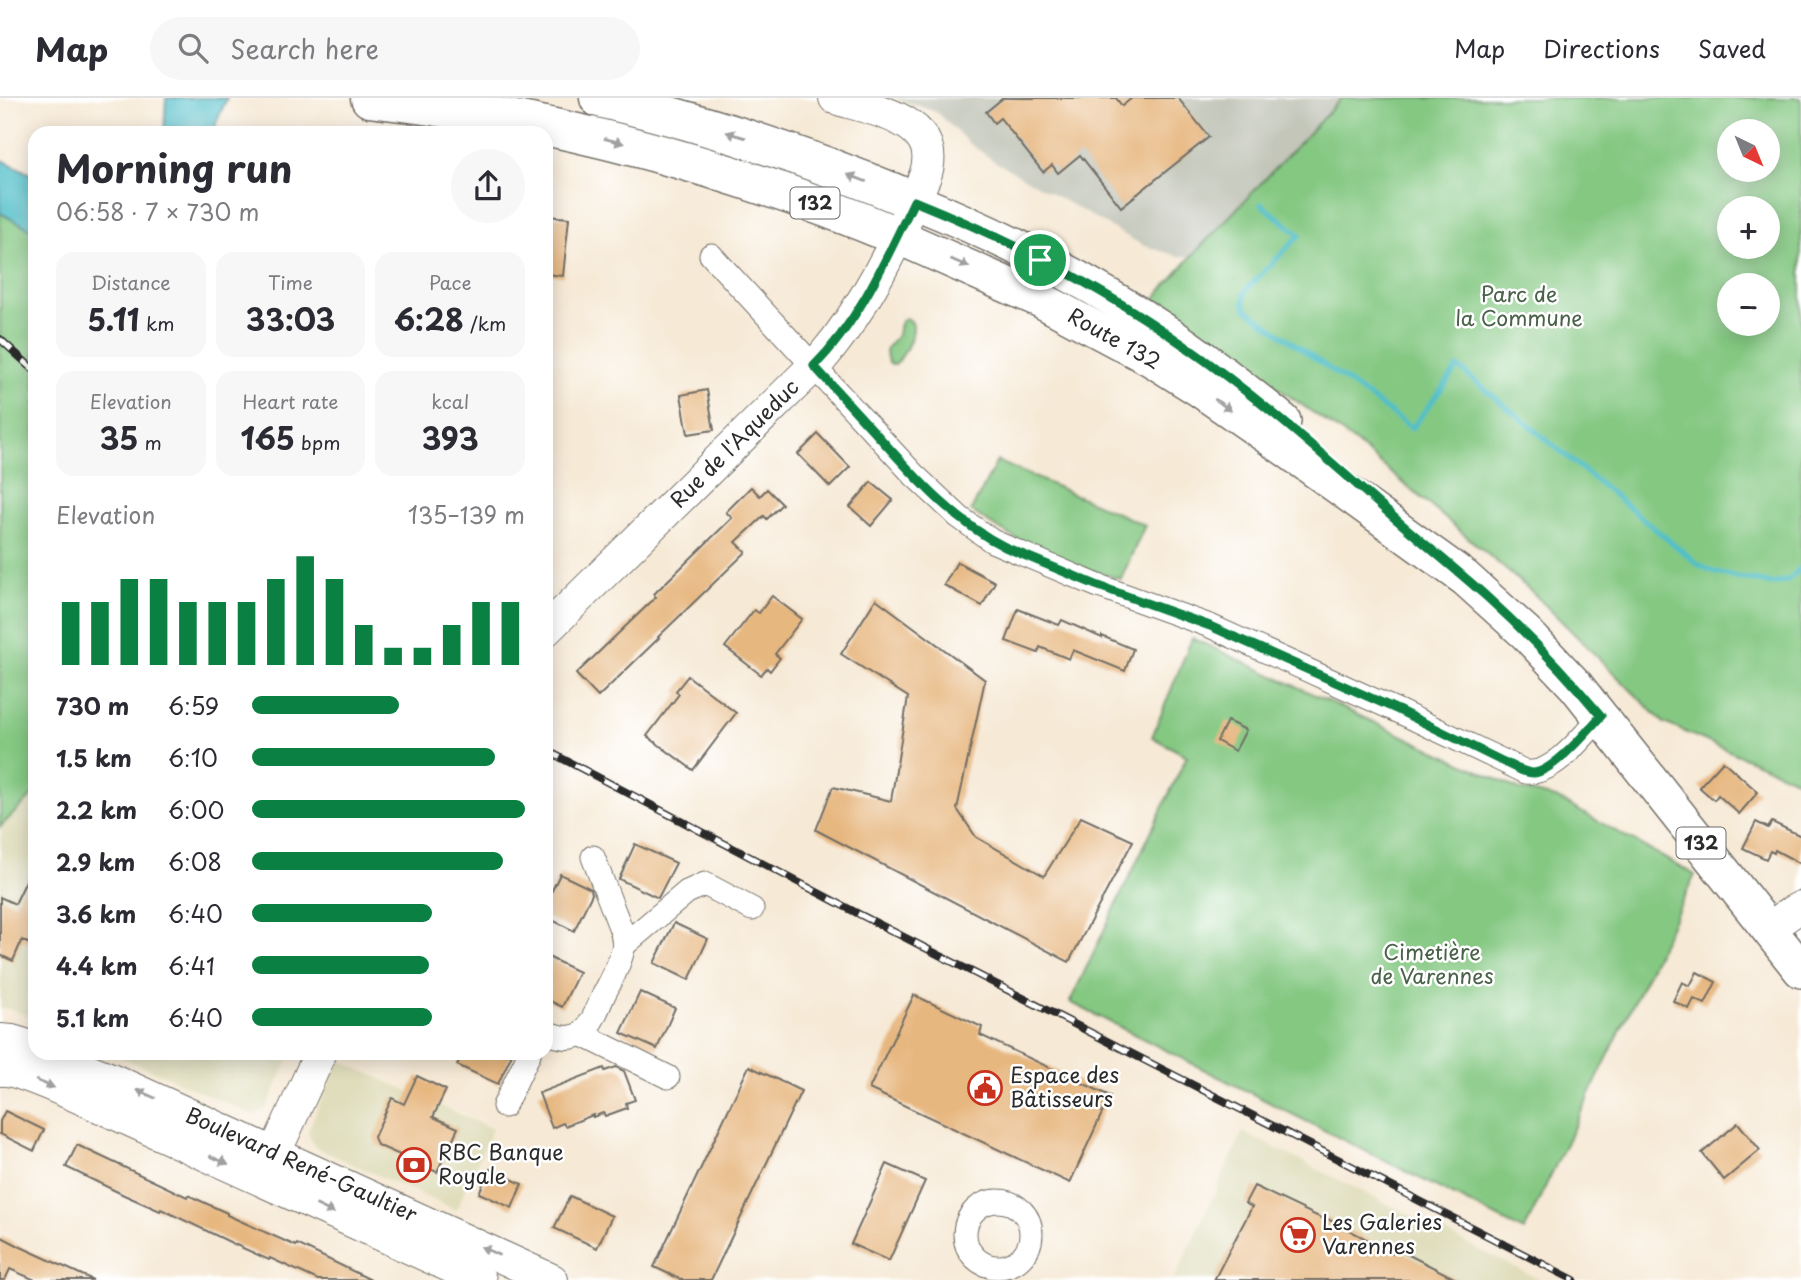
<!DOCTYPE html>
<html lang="en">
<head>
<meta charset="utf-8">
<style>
  :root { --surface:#fff; --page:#f7f7f7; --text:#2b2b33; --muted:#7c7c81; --line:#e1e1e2; --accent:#0b8043 }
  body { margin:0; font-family:"Playpen Sans",sans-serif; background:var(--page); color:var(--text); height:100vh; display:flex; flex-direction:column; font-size:26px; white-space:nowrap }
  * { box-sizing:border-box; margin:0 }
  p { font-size:23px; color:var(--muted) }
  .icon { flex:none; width:38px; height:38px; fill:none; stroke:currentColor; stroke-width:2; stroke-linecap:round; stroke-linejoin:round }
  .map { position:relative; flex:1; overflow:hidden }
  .sheet { position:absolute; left:28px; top:28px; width:525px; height:934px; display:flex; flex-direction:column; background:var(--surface); border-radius:21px; box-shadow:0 4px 18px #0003 }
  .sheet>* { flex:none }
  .needle { width:46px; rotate:137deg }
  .tools { position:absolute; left:1717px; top:21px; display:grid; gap:14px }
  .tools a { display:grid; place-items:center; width:63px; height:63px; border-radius:50%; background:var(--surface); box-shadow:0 4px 18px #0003; font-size:35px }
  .pin { position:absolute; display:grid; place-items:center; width:60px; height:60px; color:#fff; margin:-30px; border:4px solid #fff; border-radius:50%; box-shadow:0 2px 7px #0007 }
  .round { display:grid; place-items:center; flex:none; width:74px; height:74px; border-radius:37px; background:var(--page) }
  .overview { display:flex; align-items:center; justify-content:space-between; height:119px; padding:0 28px }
  h1 { font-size:38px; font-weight:700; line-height:52px }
  .stats { display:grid; grid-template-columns:repeat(3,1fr); gap:10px; height:119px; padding:7px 28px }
  .stats div { display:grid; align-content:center; border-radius:18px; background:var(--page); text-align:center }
  .stats b { font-size:30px; font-weight:700 }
  .stats small { font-size:19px; font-weight:400 }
  .stats p { font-size:19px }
  .chart { height:196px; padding:14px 28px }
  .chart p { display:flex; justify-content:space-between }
  .chart svg { width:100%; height:126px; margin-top:7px; stroke:var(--accent); stroke-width:6 }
  ul { padding:0 28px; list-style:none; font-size:23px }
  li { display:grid; grid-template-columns:112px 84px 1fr; align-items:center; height:52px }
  li i { height:18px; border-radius:9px; background:var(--accent) }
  header { display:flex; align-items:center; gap:42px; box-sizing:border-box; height:98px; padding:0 35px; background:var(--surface); border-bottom:2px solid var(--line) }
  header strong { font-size:33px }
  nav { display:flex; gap:38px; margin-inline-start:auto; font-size:24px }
  .search { width:490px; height:63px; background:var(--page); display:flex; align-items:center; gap:18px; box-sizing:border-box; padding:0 24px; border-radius:38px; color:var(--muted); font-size:26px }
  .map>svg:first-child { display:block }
</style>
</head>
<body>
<header>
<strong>Map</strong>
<div class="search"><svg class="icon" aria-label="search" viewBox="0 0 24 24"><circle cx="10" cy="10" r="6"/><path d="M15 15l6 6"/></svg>Search here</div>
<nav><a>Map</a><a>Directions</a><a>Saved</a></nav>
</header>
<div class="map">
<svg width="1801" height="1182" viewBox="0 0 1801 1182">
  <rect width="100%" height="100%" fill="#fff"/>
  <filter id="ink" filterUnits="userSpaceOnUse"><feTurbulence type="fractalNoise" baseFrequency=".0143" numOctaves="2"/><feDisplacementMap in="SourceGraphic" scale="14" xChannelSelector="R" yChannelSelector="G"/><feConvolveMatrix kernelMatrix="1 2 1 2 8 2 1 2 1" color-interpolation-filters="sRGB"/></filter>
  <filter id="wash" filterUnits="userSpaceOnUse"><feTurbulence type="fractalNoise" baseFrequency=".00686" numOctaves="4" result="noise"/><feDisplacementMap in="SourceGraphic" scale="28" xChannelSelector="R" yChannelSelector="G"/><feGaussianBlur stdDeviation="1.57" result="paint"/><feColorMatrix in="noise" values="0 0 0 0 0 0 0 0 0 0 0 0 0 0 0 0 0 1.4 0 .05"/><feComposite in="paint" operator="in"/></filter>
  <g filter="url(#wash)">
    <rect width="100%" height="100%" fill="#f6e9d5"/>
    <g fill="#dfddbb">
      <polygon points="35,695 35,920 8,911 0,910 0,729"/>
      <polygon points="115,956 291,956 266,1011 255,1017 251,1016"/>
      <polygon points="339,962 492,1031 456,1112 316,1050 313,1046 308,1035 309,1030"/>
      <polygon points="1243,1034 1540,1182 1174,1182"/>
    </g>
    <polygon fill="#c3c6b9" points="894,0 1342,0 1191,159 1178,158 1144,148 994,63 970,46 936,14"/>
    <g fill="#84c882" stroke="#587a56" stroke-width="2" fill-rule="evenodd">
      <path d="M1342 0H1801V684L1664 625 1531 493 1355 344 1215 246 1154 201 1191 159ZM1768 33V72H1729V33ZM1768 110V149H1729V110ZM1729 187H1768V226H1729Z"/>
      <polygon points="0,115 35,133 35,695 0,729"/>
      <path d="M906 220C910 223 913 224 913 229 914 239 901 261 895 267 889 265 889 267 887 260 883 245 894 246 898 235 899 231 899 227 901 224Z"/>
      <path d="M997 363 1145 427 1121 481C1068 468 1016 444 971 413Z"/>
      <polygon points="1192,540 1520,692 1556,700 1695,777 1524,1133 1070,904 1187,658 1152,639"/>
    </g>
    <g fill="#51bfc9" stroke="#3e757a" stroke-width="2">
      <polygon points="166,0 227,0 216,25 215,35 164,35"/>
      <polygon points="0,61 35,78 35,133 0,115"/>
    </g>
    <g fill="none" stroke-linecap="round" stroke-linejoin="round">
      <polyline stroke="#51bfc9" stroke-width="5" points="1261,106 1300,137 1245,193 1244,204 1246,211 1412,330 1458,269 1699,467 1716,475 1773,486 1788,482 1801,470"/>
    </g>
    <g id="blocks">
      <g fill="#e7b780">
        <polygon points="1003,0 1116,0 1122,8 1132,0 1178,0 1209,39 1121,109 1080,57 1058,75 1052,67 1043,74 1000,20 994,25 986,14"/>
        <polygon points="546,118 569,120 563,178 546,176"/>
        <polygon points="707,292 714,332 688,336 681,297"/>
        <polygon points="818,336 850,369 830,389 798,356"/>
        <polygon points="871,384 893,402 871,428 850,409"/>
        <polygon points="751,389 760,398 767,391 782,406 767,421 764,418 736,444 746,454 658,539 659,540 598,599 576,576 656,499 654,496 732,420 726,414"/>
        <polygon points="957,464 995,484 982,508 944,487"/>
        <polygon points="772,498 802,521 775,556 780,560 770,573 767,570 761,577 725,549 754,512 759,515"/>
        <polygon points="876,501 985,582 957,711 976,739 1044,778 1081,719 1133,743 1069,864 816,732 833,689 891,703 908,599 841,556"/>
        <polygon points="1018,511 1059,527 1062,522 1102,540 1102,538 1133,551 1125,573 1073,552 1069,561 1040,549 1038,555 1006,543"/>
        <polygon points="688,578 736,615 693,672 647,638 679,596 676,593"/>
        <polygon points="1227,623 1246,632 1235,653 1217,643"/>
        <polygon points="1723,663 1758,694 1739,716 1718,697 1714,702 1699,689"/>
        <polygon points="1756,724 1768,730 1772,724 1801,738 1801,766 1775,752 1774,755 1770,753 1766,761 1743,750"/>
        <polygon points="635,746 676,765 658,800 619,781"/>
        <polygon points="35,764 35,849 22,842 13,863 0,857 0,799 15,806"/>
        <polygon points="560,776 591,791 592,796 574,833 546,819 546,805"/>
        <polygon points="674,825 708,841 689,882 654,865"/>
        <polygon points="546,858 579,874 562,909 546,901"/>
        <polygon points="1697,874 1716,884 1705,906 1694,901 1689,911 1673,903 1682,884 1690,888"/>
        <polygon points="640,894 675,910 657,951 621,935"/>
        <polygon points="914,897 982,929 980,937 1110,998 1070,1085 869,991"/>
        <polygon points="462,956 512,956 498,986 457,967"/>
        <polygon points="749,968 801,993 711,1182 682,1182 654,1169"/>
        <polygon points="616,969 624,973 635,1002 626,1005 627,1010 605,1018 603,1015 593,1019 593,1017 565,1028 563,1025 552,1030 539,995 604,970 605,973"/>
        <polygon points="417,978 446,992 433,1019 458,1030 437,1074 425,1069 422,1077 403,1068 407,1060 377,1047 374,1039 392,1000 404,1006"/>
        <polygon points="5,1013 44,1032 34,1053 0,1036 0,1023"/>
        <polygon points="1738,1025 1760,1052 1724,1082 1702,1055"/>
        <polygon points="77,1047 187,1099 188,1097 227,1115 227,1117 296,1148 297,1146 371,1182 318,1182 270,1160 269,1162 234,1146 161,1111 160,1113 124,1097 66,1069"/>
        <polygon points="887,1066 925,1083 889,1163 851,1146"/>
        <polygon points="490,1071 522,1086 512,1110 479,1095"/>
        <polygon points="1254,1088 1323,1121 1324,1119 1393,1155 1395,1150 1458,1182 1214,1182 1252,1109 1245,1105"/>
        <polygon points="570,1098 612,1118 597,1150 554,1130"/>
        <polygon points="0,1138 21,1149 93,1182 35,1182 10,1171 5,1182 0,1182"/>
      </g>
    </g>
  </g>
  <g filter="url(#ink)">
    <use href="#blocks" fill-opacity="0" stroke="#726e66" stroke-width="2"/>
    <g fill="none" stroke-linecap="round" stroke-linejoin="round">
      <g stroke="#726e66" stroke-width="25">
        <g id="street">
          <path d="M711 157 914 377 959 419 992 443 1096 487 1210 528 1398 613 1526 674C1553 678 1584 637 1601 618"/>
          <polyline points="624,847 687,794 705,786 752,811"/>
          <path d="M546 934C584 951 591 926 604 896 611 883 618 870 622 855L624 847 622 834 593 759"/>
          <polyline points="581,936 668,979"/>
          <polyline points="504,1008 529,956"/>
          <circle cx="998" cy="1136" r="33"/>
        </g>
      </g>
      <g stroke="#726e66" stroke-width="34">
        <g id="secondary">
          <path d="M546 532 821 261C867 207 897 143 925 78 945 22 873 12 835 0"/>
          <polyline points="1768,831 1792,814 1801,809"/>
          <polyline points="0,942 12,943 35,950"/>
          <polyline points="49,956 111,981 552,1182"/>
          <path d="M0 972C18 970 94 1006 114 1015 237 1070 358 1126 480 1182"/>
          <polyline points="266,1074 320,956"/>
        </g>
      </g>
      <g stroke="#726e66" stroke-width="38">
        <g id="primary">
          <path d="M914 103C1000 138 1086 181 1164 233 1206 261 1245 292 1283 323"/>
          <polyline points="897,138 1041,202 1150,260 1201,292 1285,350 1465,480 1527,536 1576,588 1801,872"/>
        </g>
      </g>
      <g stroke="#726e66" stroke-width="41">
        <g id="highway">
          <path d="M370 0C552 20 729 68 897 138"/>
          <path d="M599 0C707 25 812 60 914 103"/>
        </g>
      </g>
      <use href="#street" stroke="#fff" stroke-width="23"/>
      <use href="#secondary" stroke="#fff" stroke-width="32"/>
      <use href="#primary" stroke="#fff" stroke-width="35"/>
      <use href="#highway" stroke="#fff" stroke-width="38"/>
      <g stroke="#2b2b2b" stroke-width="8">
        <g id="rail">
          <polyline points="0,241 35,273"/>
          <polyline points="546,652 855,814 1574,1182"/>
        </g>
      </g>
      <use href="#rail" stroke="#fff" stroke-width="5" stroke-dasharray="16" stroke-linecap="butt"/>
    </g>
    <defs><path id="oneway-solid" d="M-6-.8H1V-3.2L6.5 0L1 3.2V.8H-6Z" transform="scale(1.75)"/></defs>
    <g fill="#a0a0a0">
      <use href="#oneway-solid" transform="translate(736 37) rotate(-164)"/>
      <use href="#oneway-solid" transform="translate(614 43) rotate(14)"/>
      <use href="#oneway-solid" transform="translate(857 80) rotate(-159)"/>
      <use href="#oneway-solid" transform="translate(960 165) rotate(24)"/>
      <use href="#oneway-solid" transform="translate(1223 307) rotate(35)"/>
      <use href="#oneway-solid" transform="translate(45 986) rotate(22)"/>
      <use href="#oneway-solid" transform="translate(146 996) rotate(-156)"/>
      <use href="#oneway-solid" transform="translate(219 1062) rotate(24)"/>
      <use href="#oneway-solid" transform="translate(325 1111) rotate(25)"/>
      <use href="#oneway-solid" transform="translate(490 1153) rotate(-155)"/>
    </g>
  </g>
  <g fill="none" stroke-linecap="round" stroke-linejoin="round" filter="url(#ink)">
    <g stroke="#fff" stroke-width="14">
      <path id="route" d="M914 103C1008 141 1102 189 1185 248 1261 301 1329 362 1398 423 1428 449 1458 473 1487 499 1528 536 1566 576 1601 618 1587 633 1554 673 1534 675 1528 675 1523 673 1518 671L1398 612 1210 528 1096 487 1005 449C955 424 917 381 880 340 858 316 836 292 814 268 860 222 886 161 914 103Z"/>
    </g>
    <use href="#route" stroke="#0b8043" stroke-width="9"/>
  </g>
  <defs>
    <g id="civic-ring" transform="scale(1.75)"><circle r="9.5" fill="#fff" stroke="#c8321e" stroke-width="1.5"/><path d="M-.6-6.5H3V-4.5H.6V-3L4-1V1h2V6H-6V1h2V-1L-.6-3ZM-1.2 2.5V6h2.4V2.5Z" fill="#c8321e"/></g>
    <g id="bank-ring" transform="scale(1.75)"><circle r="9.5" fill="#fff" stroke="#c8321e" stroke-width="1.5"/><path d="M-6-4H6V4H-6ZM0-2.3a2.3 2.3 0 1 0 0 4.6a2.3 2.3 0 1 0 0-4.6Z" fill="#c8321e"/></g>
    <g id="supermarket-ring" transform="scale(1.75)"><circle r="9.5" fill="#fff" stroke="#c8321e" stroke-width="1.5"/><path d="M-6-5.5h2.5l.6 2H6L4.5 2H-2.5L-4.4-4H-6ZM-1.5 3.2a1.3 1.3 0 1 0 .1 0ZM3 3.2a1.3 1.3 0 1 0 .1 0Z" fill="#c8321e"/></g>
  </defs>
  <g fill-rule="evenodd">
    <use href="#civic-ring" x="985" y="990"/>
    <use href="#bank-ring" x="414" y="1067"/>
    <use href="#supermarket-ring" x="1298" y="1137"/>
  </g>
  <g text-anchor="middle" stroke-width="5" stroke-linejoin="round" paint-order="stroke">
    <g fill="#fff" stroke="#6b6b6b" stroke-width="2">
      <rect x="790.5" y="89.5" width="49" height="31" rx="5"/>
      <rect x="1676.5" y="729.5" width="49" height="31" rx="5"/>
    </g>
    <g font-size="19" font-weight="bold" fill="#2b2b2b">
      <text x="815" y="112">132</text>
      <text x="1701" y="752">132</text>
    </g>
    <g font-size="21" fill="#4a6249" stroke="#fff">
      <text x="1519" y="204">Parc de<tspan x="1519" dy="24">la Commune</tspan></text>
      <text x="1432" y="862">Cimetière<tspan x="1432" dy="24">de Varennes</tspan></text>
    </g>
    <g font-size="21" fill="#2b2b2b" stroke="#fff">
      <text transform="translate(1114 241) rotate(29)" y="7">Route 132</text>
      <text transform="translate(735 346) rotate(-45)" y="7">Rue de l'Aqueduc</text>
      <text transform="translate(301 1067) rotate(24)" y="7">Boulevard René-Gaultier</text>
    </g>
    <g font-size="21" fill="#2b2b2b" stroke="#fff" text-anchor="start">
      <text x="1010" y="985">Espace des<tspan x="1010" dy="24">Bâtisseurs</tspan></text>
      <text x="438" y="1062">RBC Banque<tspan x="438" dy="24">Royale</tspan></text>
      <text x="1322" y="1132">Les Galeries<tspan x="1322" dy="24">Varennes</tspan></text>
    </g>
  </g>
</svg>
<div class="tools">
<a><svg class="needle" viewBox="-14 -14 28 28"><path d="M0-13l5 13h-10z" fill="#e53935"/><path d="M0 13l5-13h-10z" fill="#7c7c81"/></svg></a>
<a>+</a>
<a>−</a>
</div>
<div class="pin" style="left:1040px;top:162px;background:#1e9e55"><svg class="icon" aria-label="arrive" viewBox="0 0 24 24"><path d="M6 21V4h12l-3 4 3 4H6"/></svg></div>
<section class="sheet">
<div class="overview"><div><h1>Morning run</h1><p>06:58 · 7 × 730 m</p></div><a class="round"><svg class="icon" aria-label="share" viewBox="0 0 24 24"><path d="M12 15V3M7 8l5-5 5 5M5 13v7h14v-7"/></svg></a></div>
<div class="stats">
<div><p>Distance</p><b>5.11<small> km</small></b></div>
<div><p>Time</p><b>33:03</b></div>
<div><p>Pace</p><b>6:28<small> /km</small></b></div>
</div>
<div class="stats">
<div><p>Elevation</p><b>35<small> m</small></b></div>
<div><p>Heart rate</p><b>165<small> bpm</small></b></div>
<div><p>kcal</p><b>393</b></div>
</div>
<div class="chart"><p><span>Elevation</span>135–139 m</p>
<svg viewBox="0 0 160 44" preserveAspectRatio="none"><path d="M5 44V22M15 44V22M25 44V14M35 44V14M45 44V22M55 44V22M65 44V22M75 44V14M85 44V6M95 44V14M105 44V30M115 44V38M125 44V38M135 44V30M145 44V22M155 44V22"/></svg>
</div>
<ul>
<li><b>730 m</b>6:59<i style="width:54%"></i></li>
<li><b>1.5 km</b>6:10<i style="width:89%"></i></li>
<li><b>2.2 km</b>6:00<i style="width:100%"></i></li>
<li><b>2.9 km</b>6:08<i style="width:92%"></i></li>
<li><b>3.6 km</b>6:40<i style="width:66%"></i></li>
<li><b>4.4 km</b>6:41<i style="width:65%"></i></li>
<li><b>5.1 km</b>6:40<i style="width:66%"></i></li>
</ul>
</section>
</div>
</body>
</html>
